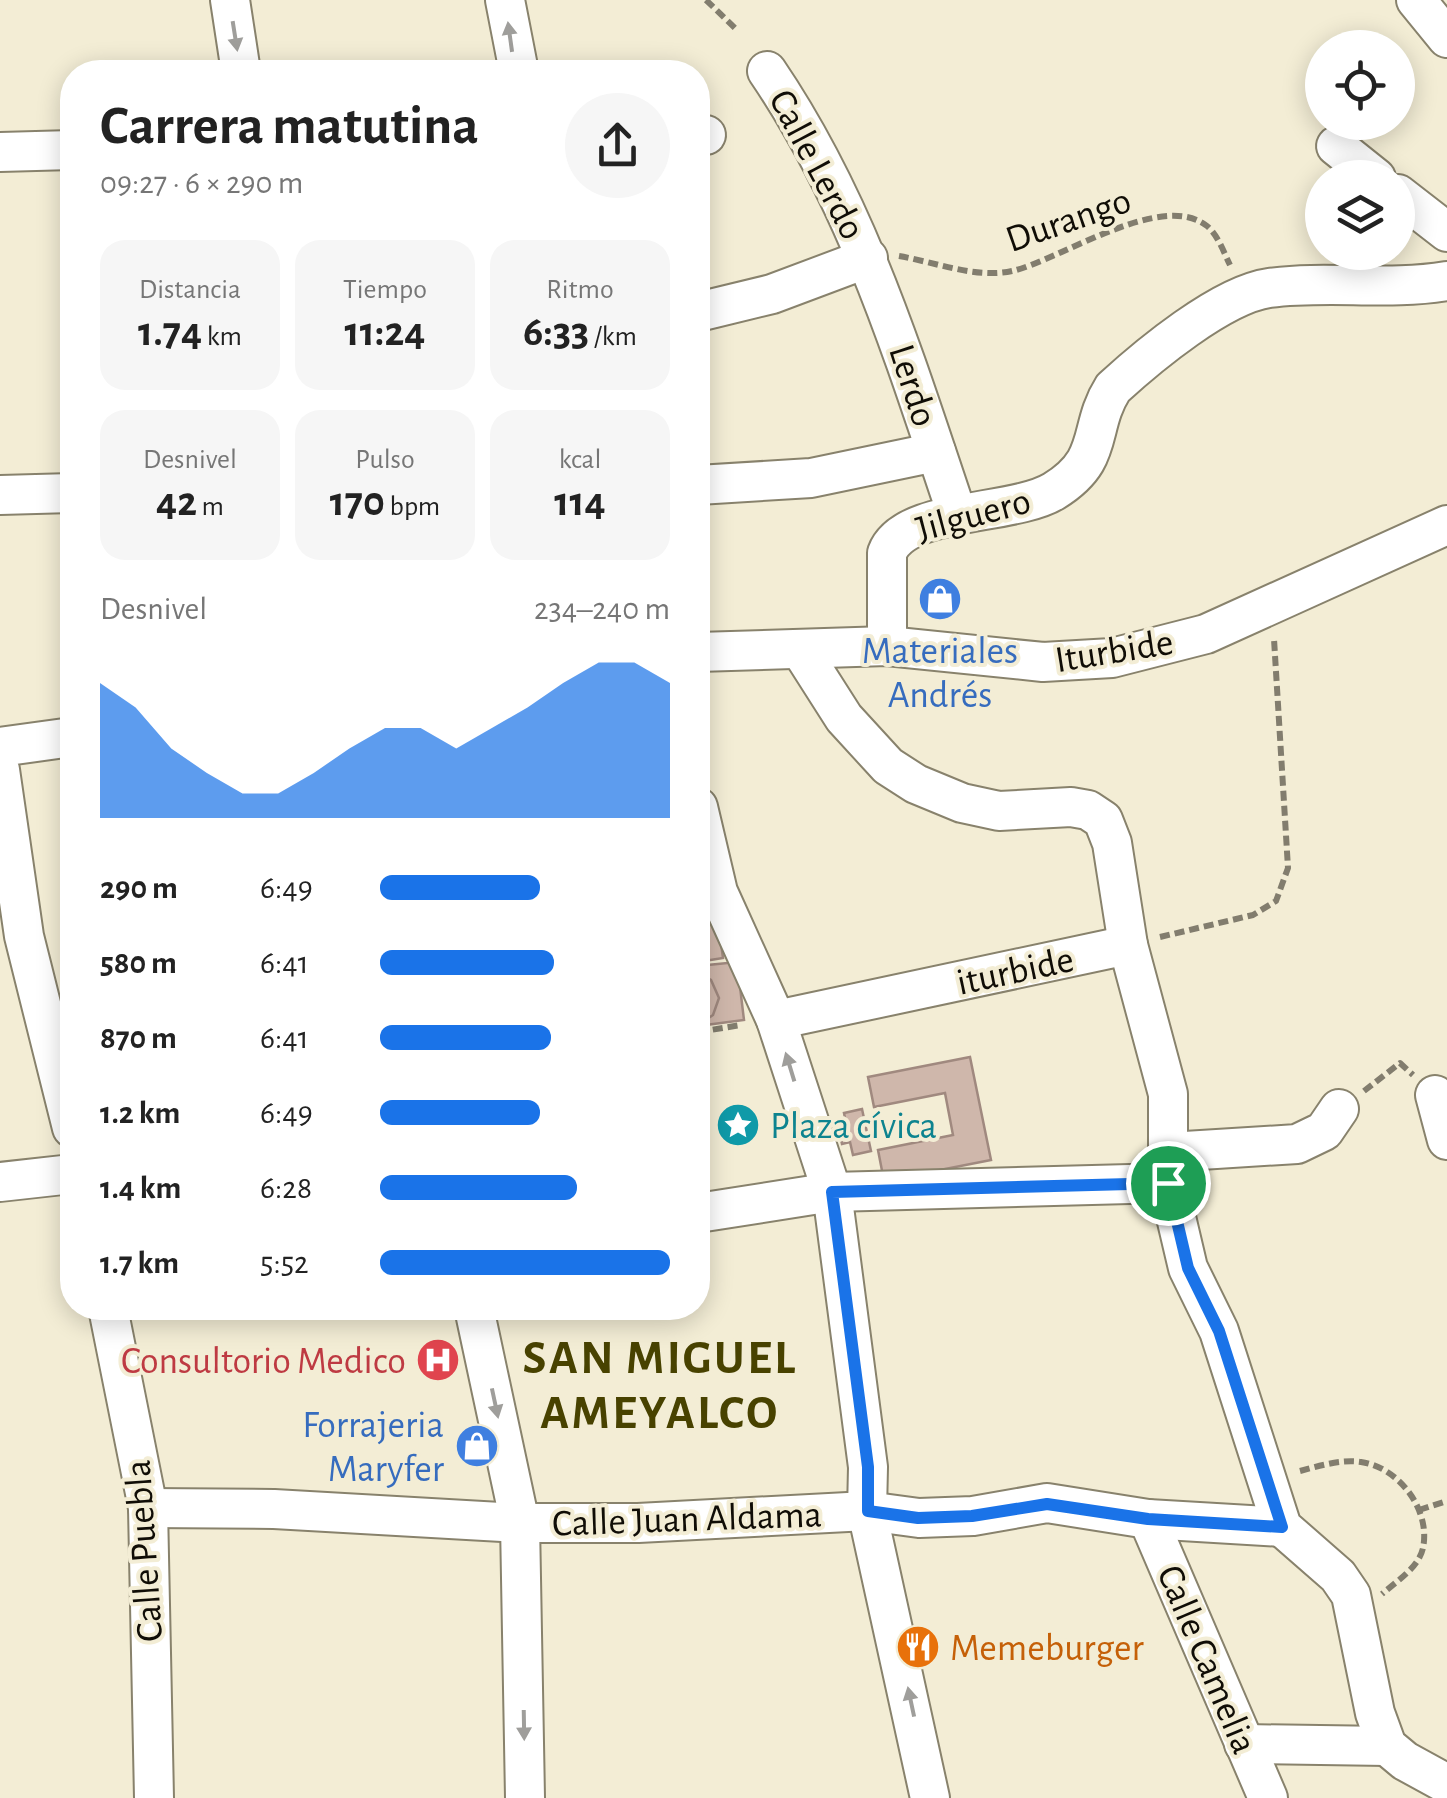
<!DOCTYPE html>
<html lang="es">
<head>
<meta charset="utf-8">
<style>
  :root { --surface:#fff; --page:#f6f6f6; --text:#222; --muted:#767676; --accent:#1a73e8 }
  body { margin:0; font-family:"Alegreya Sans",sans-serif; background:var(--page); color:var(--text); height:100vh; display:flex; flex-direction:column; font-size:38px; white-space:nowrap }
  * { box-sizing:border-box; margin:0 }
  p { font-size:32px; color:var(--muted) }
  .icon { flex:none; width:55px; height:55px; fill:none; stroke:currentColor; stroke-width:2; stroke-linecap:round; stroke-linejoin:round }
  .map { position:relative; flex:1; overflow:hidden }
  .sheet { position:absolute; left:60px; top:60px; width:650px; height:1260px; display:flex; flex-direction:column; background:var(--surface); border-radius:40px; box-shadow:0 5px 25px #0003 }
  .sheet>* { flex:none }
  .controls { position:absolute; left:1305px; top:30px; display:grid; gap:20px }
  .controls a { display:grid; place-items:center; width:110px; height:110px; border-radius:50%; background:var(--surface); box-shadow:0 5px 25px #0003; font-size:50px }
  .pin { position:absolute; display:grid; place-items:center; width:85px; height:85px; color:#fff; margin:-42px; border:5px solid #fff; border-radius:50%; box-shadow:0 2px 10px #0007 }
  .round { display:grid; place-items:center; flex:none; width:105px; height:105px; border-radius:52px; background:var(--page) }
  .head { display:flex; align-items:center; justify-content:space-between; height:170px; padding:0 40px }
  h1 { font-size:55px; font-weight:700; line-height:75px }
  .stats { display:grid; grid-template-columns:repeat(3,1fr); gap:15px; height:170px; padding:10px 40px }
  .stats div { display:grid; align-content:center; border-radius:25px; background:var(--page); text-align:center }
  .stats b { font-size:42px; font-weight:700 }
  .stats small { font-size:28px; font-weight:400 }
  .stats p { font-size:28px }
  .chart { height:280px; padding:20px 40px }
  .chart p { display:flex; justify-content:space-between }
  .chart svg { width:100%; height:180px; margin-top:10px; fill:var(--accent); opacity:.7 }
  ul { padding:0 40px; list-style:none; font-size:32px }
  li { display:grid; grid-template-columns:160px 120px 1fr; align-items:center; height:75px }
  li i { height:25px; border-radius:12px; background:var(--accent) }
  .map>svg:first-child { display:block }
</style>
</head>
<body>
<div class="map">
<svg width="1447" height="1798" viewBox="0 0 1447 1798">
  <rect width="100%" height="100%" fill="#f3edd5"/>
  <g fill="#cfb7ab" stroke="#a0897f" stroke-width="2.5">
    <polygon points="716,906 723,958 698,962 698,909"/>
    <polygon points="737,962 744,1020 698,1026 698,966"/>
    <polygon points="698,973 711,980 719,998 713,1015 698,1025"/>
    <polygon points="970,1057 991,1160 884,1181 878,1150 953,1135 945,1093 874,1107 868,1077"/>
    <polygon points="862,1109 871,1151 853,1155 850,1142 842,1144 839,1130 847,1128 844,1113"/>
  </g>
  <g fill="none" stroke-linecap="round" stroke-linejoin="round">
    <g stroke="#88826c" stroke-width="42">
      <g id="minor">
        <polyline points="230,0 241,72"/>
        <polyline points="505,0 519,72"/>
        <polyline points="1416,0 1447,38"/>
        <path d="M767 71C859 206 905 360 957 514"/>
        <polyline points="698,136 706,135"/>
        <polyline points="1336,146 1376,178"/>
        <polyline points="0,152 72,150"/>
        <polyline points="1398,194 1447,232"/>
        <polyline points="698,312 772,294 868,258"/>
        <polyline points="698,485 811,478 936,452"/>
        <polyline points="0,495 72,493"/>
        <path d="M887 646V553C904 507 1013 516 1054 491 1106 459 1087 429 1113 388 1148 356 1221 295 1269 288 1328 280 1388 291 1447 281"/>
        <polyline points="800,649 844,718 888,766 916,784 962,803 999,811 1071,807 1088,810 1103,820 1112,843 1128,945 1168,1094 1168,1183 1188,1268 1219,1331 1282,1527 1338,1576 1351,1595 1375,1713 1387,1746 1405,1761 1447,1784"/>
        <polyline points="698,652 887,646 1043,662 1112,658 1206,634 1447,525"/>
        <polyline points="0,747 72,737"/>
        <polyline points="0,770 24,936 72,1128"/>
        <polyline points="698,807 718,892 776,1020 832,1192 868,1467 867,1511 930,1798"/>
        <polyline points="776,1020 1128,945"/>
        <polyline points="1435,1095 1447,1140"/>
        <polyline points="1169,1152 1297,1144 1324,1131 1339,1109"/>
        <polyline points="0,1182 72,1174"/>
        <polyline points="698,1213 832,1192 1168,1183"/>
        <polyline points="108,1308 148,1508 154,1798"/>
        <polyline points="474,1308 520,1523 525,1798"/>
        <polyline points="148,1508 274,1509 520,1523 638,1523 867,1511 919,1518 973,1516 1047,1503 1148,1519 1282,1527"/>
        <polyline points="1148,1519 1268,1798"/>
        <polyline points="1244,1744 1387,1746"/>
      </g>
    </g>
    <g stroke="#827d6e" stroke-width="6" stroke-dasharray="10 5" stroke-linecap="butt">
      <polyline points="706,0 735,28"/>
      <path d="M899 256C934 262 977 279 1012 271 1061 260 1161 190 1207 226 1218 235 1224 253 1230 265"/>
      <polyline points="1160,937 1253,915 1276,901 1288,868 1274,639"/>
      <polyline points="698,1032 741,1025"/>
      <polyline points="1364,1091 1400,1063 1413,1075"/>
      <path d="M1300 1471C1319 1466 1341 1459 1361 1462 1398 1467 1431 1509 1423 1548 1419 1567 1397 1581 1382 1594"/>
      <polyline points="1419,1510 1447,1501"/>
    </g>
    <use href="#minor" stroke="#fff" stroke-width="38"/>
  </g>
  <defs><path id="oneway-solid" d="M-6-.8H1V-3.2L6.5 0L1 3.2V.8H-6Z" transform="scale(2.5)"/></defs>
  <g fill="#9f9e9b">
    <use href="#oneway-solid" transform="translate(235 36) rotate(81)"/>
    <use href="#oneway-solid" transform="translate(510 37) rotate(-98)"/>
    <use href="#oneway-solid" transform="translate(790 1067) rotate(-107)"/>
    <use href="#oneway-solid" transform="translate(495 1403) rotate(78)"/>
    <use href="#oneway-solid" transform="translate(911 1702) rotate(-102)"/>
    <use href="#oneway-solid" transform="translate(524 1725) rotate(89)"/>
  </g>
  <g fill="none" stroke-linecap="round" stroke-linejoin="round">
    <g stroke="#fff" stroke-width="20">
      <polygon id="route" points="1168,1183 1188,1268 1219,1331 1282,1527 1148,1519 1047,1504 972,1516 918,1518 868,1511 868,1467 832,1192"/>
    </g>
    <use href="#route" stroke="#1a73e8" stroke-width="12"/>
  </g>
  <defs>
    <g id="shop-disc" transform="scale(2.25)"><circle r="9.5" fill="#3f7fe0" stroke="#f3edd5"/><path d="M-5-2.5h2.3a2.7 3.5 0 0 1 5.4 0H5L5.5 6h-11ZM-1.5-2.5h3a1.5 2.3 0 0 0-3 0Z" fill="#fff"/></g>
    <g id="sight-disc" transform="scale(2.25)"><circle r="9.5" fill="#0f9aa8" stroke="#f3edd5"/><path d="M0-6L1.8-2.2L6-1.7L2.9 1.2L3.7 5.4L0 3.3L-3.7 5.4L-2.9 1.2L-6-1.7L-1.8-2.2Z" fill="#fff"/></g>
    <g id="hospital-disc" transform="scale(2.25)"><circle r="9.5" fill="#e0444e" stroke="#f3edd5"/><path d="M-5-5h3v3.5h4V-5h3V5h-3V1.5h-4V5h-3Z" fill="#fff"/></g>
    <g id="restaurant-disc" transform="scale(2.25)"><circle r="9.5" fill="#e8710a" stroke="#f3edd5"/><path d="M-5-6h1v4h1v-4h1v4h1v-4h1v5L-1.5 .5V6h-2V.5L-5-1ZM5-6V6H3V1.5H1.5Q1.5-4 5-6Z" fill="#fff"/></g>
  </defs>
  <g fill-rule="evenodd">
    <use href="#shop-disc" x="940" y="599"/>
    <use href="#sight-disc" x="738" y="1125"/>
    <use href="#hospital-disc" x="438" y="1360"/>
    <use href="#shop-disc" x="477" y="1446"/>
    <use href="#restaurant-disc" x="918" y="1647"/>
  </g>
  <g text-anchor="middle" stroke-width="8" stroke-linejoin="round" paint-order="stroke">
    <g font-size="38" fill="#100d06" stroke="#f3edd5">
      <text transform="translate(818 164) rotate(62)" y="13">Calle Lerdo</text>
      <text transform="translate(1068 219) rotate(-19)" y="13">Durango</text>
      <text transform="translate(914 385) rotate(72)" y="13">Lerdo</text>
      <text transform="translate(973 514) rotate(-15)" y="13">Jilguero</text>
      <text transform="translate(1114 650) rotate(-9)" y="13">Iturbide</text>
      <text transform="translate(1015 970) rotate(-12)" y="13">iturbide</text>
      <text transform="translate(687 1518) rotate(-2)" y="13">Calle Juan Aldama</text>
      <text transform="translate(143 1551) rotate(-94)" y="13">Calle Puebla</text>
      <text transform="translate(1208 1659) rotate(67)" y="13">Calle Camelia</text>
    </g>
    <g font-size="38" fill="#366cbe" stroke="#f3edd5">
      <text x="940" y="663">Materiales<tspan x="940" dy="44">Andrés</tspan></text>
      <text x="444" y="1437" text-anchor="end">Forrajeria<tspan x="444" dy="44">Maryfer</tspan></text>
    </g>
    <g font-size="38" fill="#0d838f" stroke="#f3edd5" text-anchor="start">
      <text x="770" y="1138">Plaza cívica</text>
    </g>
    <g font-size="38" fill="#be3a42" stroke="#f3edd5" text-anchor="end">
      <text x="406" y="1373">Consultorio Medico</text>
    </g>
    <g font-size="38" fill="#c56008" stroke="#f3edd5" text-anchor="start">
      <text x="950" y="1660">Memeburger</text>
    </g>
    <g font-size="48" font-weight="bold" letter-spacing="2.5" fill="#484200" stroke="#f3edd5">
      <text x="660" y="1373">SAN MIGUEL<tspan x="660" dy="55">AMEYALCO</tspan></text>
    </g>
  </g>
</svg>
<div class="controls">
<a><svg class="icon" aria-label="locate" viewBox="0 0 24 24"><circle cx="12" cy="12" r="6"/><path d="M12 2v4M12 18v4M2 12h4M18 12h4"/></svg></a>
<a><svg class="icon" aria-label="layers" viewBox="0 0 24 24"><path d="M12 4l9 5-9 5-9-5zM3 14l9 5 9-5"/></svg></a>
</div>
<div class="pin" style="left:1168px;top:1183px;background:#1e9e55"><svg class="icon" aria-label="arrive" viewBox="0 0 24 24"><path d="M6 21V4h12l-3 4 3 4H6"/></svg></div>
<section class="sheet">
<div class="head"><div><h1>Carrera matutina</h1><p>09:27 · 6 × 290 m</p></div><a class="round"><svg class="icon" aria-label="share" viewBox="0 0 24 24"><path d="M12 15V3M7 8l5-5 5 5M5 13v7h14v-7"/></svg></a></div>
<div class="stats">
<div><p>Distancia</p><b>1.74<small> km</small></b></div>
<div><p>Tiempo</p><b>11:24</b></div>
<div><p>Ritmo</p><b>6:33<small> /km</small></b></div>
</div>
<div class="stats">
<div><p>Desnivel</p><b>42<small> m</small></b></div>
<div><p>Pulso</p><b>170<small> bpm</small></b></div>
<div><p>kcal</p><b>114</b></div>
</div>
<div class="chart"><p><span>Desnivel</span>234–240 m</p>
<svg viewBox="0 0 160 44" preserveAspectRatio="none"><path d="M0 44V11L10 17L20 27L30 33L40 38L50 38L60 33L70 27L80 22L90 22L100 27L110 22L120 17L130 11L140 6L150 6L160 11V44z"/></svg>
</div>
<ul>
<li><b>290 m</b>6:49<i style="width:55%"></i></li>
<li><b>580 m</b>6:41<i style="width:60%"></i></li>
<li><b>870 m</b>6:41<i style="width:59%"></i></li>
<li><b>1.2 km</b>6:49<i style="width:55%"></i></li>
<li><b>1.4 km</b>6:28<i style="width:68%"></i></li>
<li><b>1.7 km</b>5:52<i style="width:100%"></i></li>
</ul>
</section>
</div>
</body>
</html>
